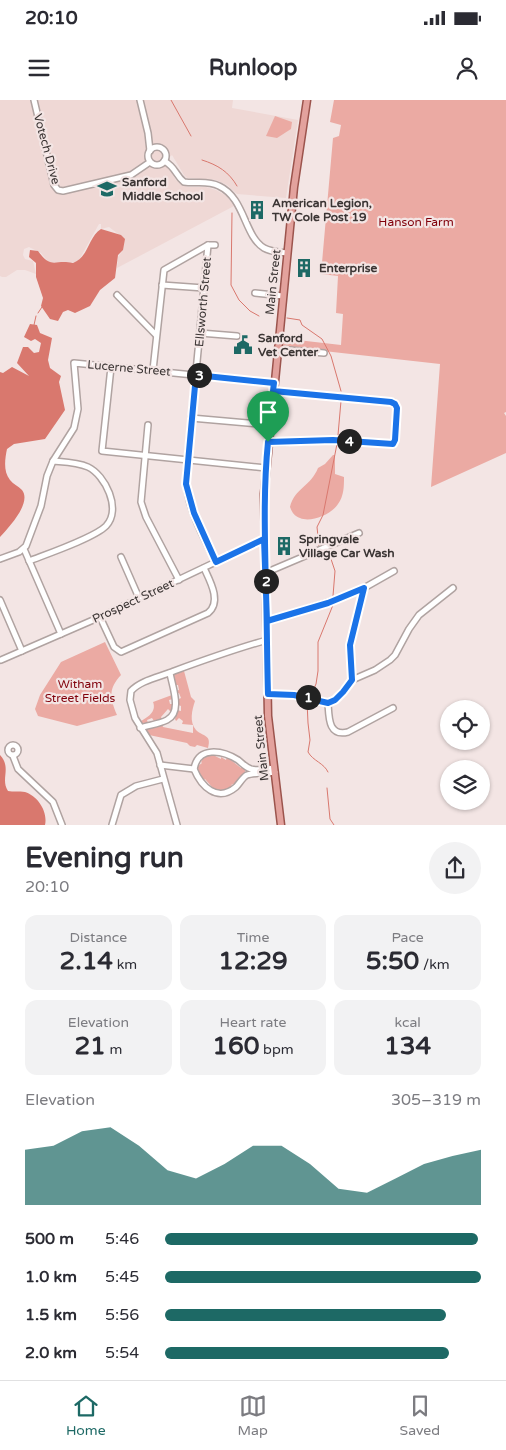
<!DOCTYPE html>
<html lang="en">
<head>
<meta charset="utf-8">
<style>
  :root { --surface:#fff; --page:#f2f2f3; --text:#2b2b33; --muted:#7c7c81; --line:#e1e1e2; --accent:#1d6965 }
  body { margin:0; font-family:"Varela Round",sans-serif; background:var(--page); color:var(--text); height:100vh; display:flex; flex-direction:column; font-size:19px; white-space:nowrap }
  * { box-sizing:border-box; margin:0 }
  p { font-size:16px; color:var(--muted) }
  .icon { flex:none; width:28px; height:28px; fill:none; stroke:currentColor; stroke-width:2; stroke-linecap:round; stroke-linejoin:round }
  .map { position:relative; height:725px; overflow:hidden }
  .side { display:flex; flex-direction:column; background:var(--surface); flex:1 }
  .side>* { flex:none }
  .controls { position:absolute; left:440px; top:600px; display:grid; gap:10px }
  .controls a { display:grid; place-items:center; width:50px; height:50px; border-radius:50%; background:var(--surface); box-shadow:0 1px 4px #0004; font-size:25px }
  .pin { position:absolute; display:grid; place-items:center; width:42px; height:42px; color:#fff; margin:-51px -21px; border-radius:50% 50% 50% 0; rotate:-45deg; box-shadow:0 0 5px #0007 }
  .pin .icon { rotate:45deg }
  .km { position:absolute; width:25px; height:25px; margin:-12px; border-radius:50%; background:#222; color:#fff; font-size:14px; line-height:25px; text-align:center }
  .round { display:grid; place-items:center; flex:none; width:52px; height:52px; border-radius:26px; background:var(--page) }
  .overview { display:flex; align-items:center; justify-content:space-between; height:85px; padding:0 25px }
  h1 { font-size:28px; font-weight:700; line-height:38px }
  .stats { display:grid; grid-template-columns:repeat(3,1fr); gap:8px; height:85px; padding:5px 25px }
  .stats div { display:grid; align-content:center; border-radius:12px; background:var(--page); text-align:center }
  .stats b { font-size:25px; font-weight:700 }
  .stats small { font-size:14px; font-weight:400 }
  .stats p { font-size:14px }
  .chart { height:140px; padding:10px 25px }
  .chart p { display:flex; justify-content:space-between }
  .chart svg { width:100%; height:90px; margin-top:5px; fill:var(--accent); opacity:.7 }
  ul { padding:0 25px; list-style:none; font-size:16px }
  li { display:grid; grid-template-columns:80px 60px 1fr; align-items:center; height:38px }
  li i { height:12px; border-radius:6px; background:var(--accent) }
  .status { display:flex; justify-content:space-between; align-items:center; height:35px; padding:0 25px; background:var(--surface); direction:ltr }
  .status svg { height:14px; fill:currentColor }
  header { display:flex; justify-content:space-between; align-items:center; height:65px; padding:0 25px; background:var(--surface); font-size:22px; font-weight:700 }
  .dock { display:flex; justify-content:space-around; align-items:center; height:70px; border-top:1px solid var(--line); background:var(--surface); font-size:14px; color:var(--muted) }
  .dock a { display:grid; justify-items:center; gap:2px }
  .dock .on { color:var(--accent) }
  .map>svg:first-child { display:block }
</style>
</head>
<body>
<div class="status"><b>20:10</b><svg viewBox="0 0 49 12"><path d="M0 12V9h3v3zM5 12V6h3v6zM10 12V3h3v9zM15 12V0h3v12zM26 1h20v11H26zM47 4h2v5h-2z"/></svg></div>
<header><svg class="icon" aria-label="menu" viewBox="0 0 24 24"><path d="M4 6h16M4 12h16M4 18h16"/></svg>Runloop<svg class="icon" aria-label="person" viewBox="0 0 24 24"><circle cx="12" cy="8" r="4"/><path d="M4 21q1-7 8-7t8 7"/></svg></header>
<div class="map">
<svg width="506" height="725" viewBox="0 0 506 725">
  <rect width="100%" height="100%" fill="#f3e5e4"/>
  <polygon fill="#efd8d5" points="0,0 233,0 232,8 298,20 286,98 237,94 227,85 216,80 187,78 184,75 172,55 165,61 176,80 181,84 188,87 206,87 216,90 227,96 234,106 117,168 118,157 123,150 121,136 109,127 101,129 101,124 99,124 78,162 49,163 41,153 29,147 24,149 23,155 25,159 33,161 36,174 25,170 17,170 6,177 2,177 0,176"/>
  <g fill="#ebaaa3">
    <polygon points="334,0 506,0 506,312 504,313 506,316 506,353 431,387 440,264 279,246 280,238 341,245 343,214 336,213 338,176 321,174 333,38 339,36 341,25 330,22"/>
    <polygon points="275,16 292,22 291,29 277,38 266,36"/>
    <path d="M333 355H335V374L344 377C344 386 344 396 338 404 332 414 311 423 300 418 294 416 292 412 290 407 294 389 311 386 318 368L325 364Z"/>
    <path d="M105 542 121 575C108 589 110 598 117 615L77 626 38 616 35 609 40 595 61 562Z"/>
    <path d="M184 571 191 597 195 601C192 610 189 622 196 630 203 637 212 634 208 648L197 645 195 647 190 646 187 643 149 635 145 630 162 624 163 627 193 633V625L182 624 183 621 179 618 176 621 175 619 177 610 181 611V606L178 605 177 600 181 598 179 593 176 594 175 591 179 590 178 585H174L173 577 175 574Z"/>
    <path d="M172 595 173 599 169 600 170 604H173L174 608 171 612 168 609 161 617 162 619 154 621 152 618 147 620 148 623 141 625 139 622C147 618 157 612 153 602Z"/>
    <path d="M216 654 215 656 221 659V657L226 660 227 657 241 668 243 667C249 672 241 679 238 684L236 683 231 685 232 686 227 689 228 691 218 694 205 679 203 681 196 667 198 666 202 663 201 662 204 657 203 656Z"/>
  </g>
  <g fill="#d9786e">
    <path d="M101 129 121 135 125 139 123 150 118 155 115 178 100 190 90 206 75 213 68 210 63 212 58 221 50 219 41 206 43 198 36 177V163L29 157 30 150 38 151C52 170 54 159 73 163 89 157 88 137 101 129Z"/>
    <path d="M30 224 37 225 40 233 52 238 48 260 50 268 61 276 59 282 65 310 45 339 14 344 7 349C5 359 3 371 10 380 13 384 18 386 22 390 32 403 9 427 0 437V272L3 273 12 267 29 276 17 263 23 247H28L34 253 39 252 41 243 35 239 31 241 24 237Z"/>
    <path d="M0 655C12 668 0 679 8 691 13 692 19 691 25 692 38 696 48 712 45 725H0Z"/>
  </g>
  <g fill="none" stroke-linecap="round" stroke-linejoin="round">
    <g stroke="#d9786e" stroke-width="1">
      <polyline points="171,0 191,36"/>
      <path d="M202 60C218 65 229 72 237 86"/>
      <polyline points="232,113 231,185 239,200 250,211 259,216"/>
      <polyline points="38,213 42,207"/>
      <polyline points="287,218 300,220 302,225 322,239 331,256 341,291"/>
      <polyline points="34,225 36,216"/>
      <polyline points="338,335 341,301"/>
      <polyline points="319,446 317,427 323,415 337,344"/>
      <polyline points="328,450 335,471 333,496"/>
      <polyline points="311,595 316,584 318,571 318,542 333,505"/>
      <path d="M307 601 308 623 310 640 308 652C313 661 324 663 328 672"/>
      <polyline points="327,688 330,719 334,725"/>
    </g>
    <g stroke="#b0a3a1" stroke-width="8">
      <g id="minor">
        <polyline points="34,0 54,85 58,90 63,91 131,75 150,62"/>
        <polyline points="140,0 148,33 150,51"/>
        <circle cx="157" cy="56" r="9"/>
        <path d="M164 61C176 67 175 75 184 82 196 84 207 80 219 86 245 98 244 136 264 148 271 152 279 152 287 153"/>
        <path d="M208 145 186 378C187 408 203 436 216 462"/>
        <polyline points="162,185 204,188"/>
        <polyline points="255,193 283,196"/>
        <polyline points="117,195 156,235"/>
        <polyline points="200,233 237,236"/>
        <polyline points="278,249 324,253"/>
        <polyline points="111,267 102,351 266,368"/>
        <polyline points="153,270 164,170 208,145 215,145"/>
        <polyline points="191,318 270,325"/>
        <polyline points="148,325 141,402 146,417 179,480"/>
        <polyline points="268,343 333,340 392,344 394,343 395,340 397,309 393,302 273,291"/>
        <polyline points="24,449 61,534"/>
        <polyline points="121,457 139,498"/>
        <polyline points="0,459 19,452 26,446 41,406 47,376 53,361 74,328 78,309 74,263 274,283"/>
        <path d="M29 461C47 454 94 438 106 426 122 409 105 375 88 367 77 362 65 362 53 361"/>
        <polyline points="265,473 359,433"/>
        <polyline points="0,500 22,551"/>
        <path d="M100 517 114 547 121 552 208 513C222 502 210 481 204 468"/>
        <polyline points="267,521 338,499 364,488 394,471"/>
        <polyline points="1,560 100,517 264,439"/>
        <polyline points="352,580 350,545 364,488"/>
        <polyline points="268,594 294,595 328,603 335,600 352,580 375,570 390,560 395,555 409,529 419,515 453,488"/>
        <path d="M328 603C329 617 328 637 348 632L393 608"/>
        <path d="M140 628C149 625 159 624 167 620 183 612 172 586 170 573"/>
        <circle cx="13" cy="650" r="5"/>
        <polyline points="13,656 18,669 53,702 62,725"/>
        <polyline points="160,665 194,669"/>
        <path d="M274 668C266 669 258 671 251 669 245 667 242 663 238 660 222 650 198 646 194 669 201 686 217 703 236 687 239 684 243 677 247 675 252 673 268 673 275 672"/>
        <polyline points="112,725 121,695 136,686 163,679"/>
        <path d="M177 725 157 653 135 618 130 600 131 591C141 580 160 577 174 571 204 560 235 549 267 540"/>
      </g>
    </g>
    <g stroke="#9c544d" stroke-width="9">
      <polyline id="major" points="281,725 268,616 264,394 294,87 307,0"/>
    </g>
    <use href="#minor" stroke="#fff" stroke-width="5"/>
    <use href="#major" stroke="#e3a29d" stroke-width="6"/>
  </g>
  <g fill="none" stroke-linecap="round" stroke-linejoin="round">
    <g stroke="#fff" stroke-width="10">
      <path id="route" d="M268 342C263 392 265 441 266 491 267 526 267 560 268 594L294 595 328 603 335 600 343 592 352 580 350 545 364 488 328 503 267 521 264 439 216 462 194 413 186 384 196 275 274 283 273 291 391 302 395 304 397 308 395 340 393 344 333 340 268 342"/>
    </g>
    <use href="#route" stroke="#1a73e8" stroke-width="6"/>
  </g>
  <defs>
    <g id="school-bare" transform="scale(1.5)"><path d="M0-5L7-2L0 1L-7-2ZM-4 1L0 2.5L4 1V4Q0 6-4 4Z" fill="#1d6965" stroke="#f3e5e4" stroke-width="2.5" paint-order="stroke"/></g>
    <g id="building-bare" transform="scale(1.5)"><path d="M-4-6H4V6H1V3H-1V6H-4ZM-2.5-4.3h1.7v1.8h-1.7ZM.8-4.3h1.7v1.8H.8ZM-2.5-1h1.7V.8h-1.7ZM.8-1h1.7V.8H.8Z" fill="#1d6965" stroke="#f3e5e4" stroke-width="2.5" paint-order="stroke"/></g>
    <g id="civic-bare" transform="scale(1.5)"><path d="M-.6-6.5H3V-4.5H.6V-3L4-1V1h2V6H-6V1h2V-1L-.6-3ZM-1.2 2.5V6h2.4V2.5Z" fill="#1d6965" stroke="#f3e5e4" stroke-width="2.5" paint-order="stroke"/></g>
  </defs>
  <g fill-rule="evenodd">
    <use href="#school-bare" x="107" y="89"/>
    <use href="#building-bare" x="257" y="110"/>
    <use href="#building-bare" x="304" y="168"/>
    <use href="#civic-bare" x="243" y="245"/>
    <use href="#building-bare" x="284" y="446"/>
  </g>
  <g text-anchor="middle" stroke-width="4.5" stroke-linejoin="round" paint-order="stroke">
    <g font-size="12" fill="#3b3534" stroke="#f3e5e4">
      <text transform="translate(47 49) rotate(75)" y="4">Votech Drive</text>
      <text transform="translate(273 182) rotate(-84)" y="4">Main Street</text>
      <text transform="translate(203 202) rotate(-85)" y="4">Ellsworth Street</text>
      <text transform="translate(129 268) rotate(5)" y="4">Lucerne Street</text>
      <text transform="translate(133 501) rotate(-25)" y="4">Prospect Street</text>
      <text transform="translate(261 648) rotate(-96)" y="4">Main Street</text>
    </g>
    <g font-size="12" font-weight="bold" fill="#3b3534" stroke="#f3e5e4" text-anchor="start">
      <text x="122" y="86">Sanford<tspan x="122" dy="14">Middle School</tspan></text>
      <text x="272" y="107">American Legion,<tspan x="272" dy="14">TW Cole Post 19</tspan></text>
      <text x="319" y="172">Enterprise</text>
      <text x="258" y="242">Sanford<tspan x="258" dy="14">Vet Center</tspan></text>
      <text x="299" y="443">Springvale<tspan x="299" dy="14">Village Car Wash</tspan></text>
    </g>
    <g font-size="12" fill="#81010b" stroke="#f3e5e4">
      <text x="416" y="126">Hanson Farm</text>
      <text x="80" y="588">Witham<tspan x="80" dy="14">Street Fields</tspan></text>
    </g>
  </g>
</svg>
<div class="controls">
<a><svg class="icon" aria-label="locate" viewBox="0 0 24 24"><circle cx="12" cy="12" r="6"/><path d="M12 2v4M12 18v4M2 12h4M18 12h4"/></svg></a>
<a><svg class="icon" aria-label="layers" viewBox="0 0 24 24"><path d="M12 4l9 5-9 5-9-5zM3 14l9 5 9-5"/></svg></a>
</div>
<div class="pin" style="left:268px;top:342px;background:#1e9e55"><svg class="icon" aria-label="arrive" viewBox="0 0 24 24"><path d="M6 21V4h12l-3 4 3 4H6"/></svg></div>
<b class="km" style="left:308px;top:597px">1</b>
<b class="km" style="left:266px;top:481px">2</b>
<b class="km" style="left:199px;top:275px">3</b>
<b class="km" style="left:349px;top:341px">4</b>
</div>
<section class="side">
<div class="overview"><div><h1>Evening run</h1><p>20:10</p></div><a class="round"><svg class="icon" aria-label="share" viewBox="0 0 24 24"><path d="M12 15V3M7 8l5-5 5 5M5 13v7h14v-7"/></svg></a></div>
<div class="stats">
<div><p>Distance</p><b>2.14<small> km</small></b></div>
<div><p>Time</p><b>12:29</b></div>
<div><p>Pace</p><b>5:50<small> /km</small></b></div>
</div>
<div class="stats">
<div><p>Elevation</p><b>21<small> m</small></b></div>
<div><p>Heart rate</p><b>160<small> bpm</small></b></div>
<div><p>kcal</p><b>134</b></div>
</div>
<div class="chart"><p><span>Elevation</span>305–319 m</p>
<svg viewBox="0 0 160 44" preserveAspectRatio="none"><path d="M0 44V17L10 15L20 8L30 6L40 15L50 27L60 31L70 24L80 15L90 15L100 24L110 36L120 38L130 31L140 24L150 20L160 17V44z"/></svg>
</div>
<ul>
<li><b>500 m</b>5:46<i style="width:99%"></i></li>
<li><b>1.0 km</b>5:45<i style="width:100%"></i></li>
<li><b>1.5 km</b>5:56<i style="width:89%"></i></li>
<li><b>2.0 km</b>5:54<i style="width:90%"></i></li>
</ul>
</section>
<nav class="dock">
<a class="on"><svg class="icon" aria-label="home" viewBox="0 0 24 24"><path d="M3 11l9-7 9 7M6 9v11h12V9"/></svg>Home</a>
<a><svg class="icon" aria-label="map" viewBox="0 0 24 24"><path d="M3 6l6-2 6 2 6-2v14l-6 2-6-2-6 2zM9 4v14M15 6v14"/></svg>Map</a>
<a><svg class="icon" aria-label="saved" viewBox="0 0 24 24"><path d="M7 4h10v16l-5-4-5 4z"/></svg>Saved</a>
</nav>
</body>
</html>
